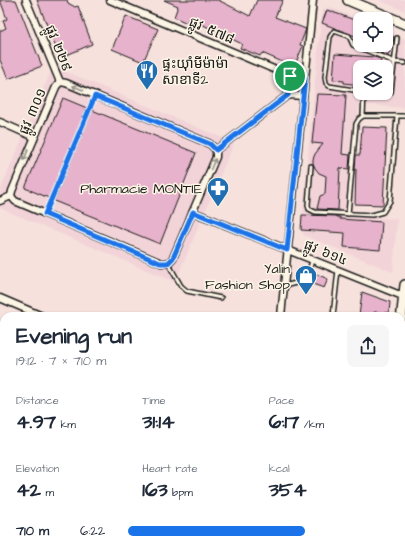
<!DOCTYPE html>
<html lang="en">
<head>
<meta charset="utf-8">
<style>
  :root { --surface:#fff; --page:#f6f6f7; --text:#1f2937; --muted:#747a83; --accent:#1a73e8 }
  body { margin:0; font-family:"Architects Daughter","Noto Sans Khmer",sans-serif; background:var(--page); color:var(--text); height:100vh; display:flex; flex-direction:column; font-size:15px; white-space:nowrap }
  * { box-sizing:border-box; margin:0 }
  p { font-size:13px; color:var(--muted) }
  .icon { flex:none; width:22px; height:22px; fill:none; stroke:currentColor; stroke-width:2; stroke-linecap:round; stroke-linejoin:round }
  .map { position:relative; flex:1; overflow:hidden }
  .panel { position:absolute; left:0px; top:312px; width:405px; height:242px; display:flex; flex-direction:column; background:var(--surface); border-radius:12px 12px 0 0; box-shadow:0 1px 3px #0004 }
  .panel>* { flex:none }
  .controls { position:absolute; left:353px; top:12px; display:grid; gap:8px }
  .controls a { display:grid; place-items:center; width:40px; height:40px; border-radius:8px; background:var(--surface); box-shadow:0 1px 3px #0004; font-size:20px }
  .pin { position:absolute; display:grid; place-items:center; width:34px; height:34px; color:#fff; margin:-17px; border:2px solid #fff; border-radius:50%; box-shadow:0 1px 4px #0007 }
  .round { display:grid; place-items:center; flex:none; width:42px; height:42px; border-radius:8px; background:var(--page) }
  .overview { display:flex; align-items:center; justify-content:space-between; height:68px; padding:0 16px }
  h1 { font-size:22px; font-weight:700; line-height:30px }
  .metrics { display:grid; grid-template-columns:repeat(3,1fr); gap:6px; height:68px; padding:4px 16px }
  .metrics div { display:grid; align-content:center }
  .metrics b { font-size:20px; font-weight:700 }
  .metrics small { font-size:11px; font-weight:400 }
  .metrics p { font-size:11px }
  ul { padding:0 16px; list-style:none; font-size:13px }
  li { display:grid; grid-template-columns:64px 48px 1fr; align-items:center; height:30px }
  li i { height:10px; border-radius:5px; background:var(--accent) }
  .map>svg:first-child { display:block }
</style>
</head>
<body>
<div class="map">
<svg width="405" height="554" viewBox="0 0 405 554">
  <rect width="100%" height="100%" fill="#f6e1dd"/>
  <filter id="ink" filterUnits="userSpaceOnUse"><feTurbulence type="fractalNoise" baseFrequency=".025" numOctaves="2"/><feDisplacementMap in="SourceGraphic" scale="8" xChannelSelector="R" yChannelSelector="G"/><feConvolveMatrix kernelMatrix="1 2 1 2 8 2 1 2 1" color-interpolation-filters="sRGB"/></filter>
  <g filter="url(#ink)">
    <g fill="#f2d3d8" fill-rule="evenodd">
      <polygon points="379,0 405,0 405,11"/>
      <path d="M329 7 360 20V45H386V31L405 39V108L359 104 352 216 397 219 393 272 304 235 301 230 322 10ZM360 67H386V93H360Z"/>
      <polygon points="53,66 234,143 175,282 0,208 0,191"/>
    </g>
    <g fill="#e7b2cb" stroke="#1c1c1c">
      <polygon points="0,0 16,0 42,66 8,79 0,60 0,31 6,28 3,21 7,19"/>
      <polygon points="37,0 67,0 68,3 75,7 78,6 92,44 60,58"/>
      <polygon points="164,0 218,0 250,16 257,0 283,0 275,17 306,29 300,45 303,46 294,67 262,53 260,56 240,48 242,44 189,18 187,23 174,17 178,6"/>
      <polygon points="327,10 360,22 360,38 322,23"/>
      <polygon points="126,16 158,29 143,62 112,49"/>
      <polygon points="386,34 394,37 393,43 388,56 361,45 386,45"/>
      <polygon points="335,54 374,57 381,59 380,67 360,67 360,85 344,83 344,81 333,80"/>
      <polygon points="317,94 346,95 342,154 350,155 349,169 340,168 338,210 317,209 320,196 325,194 326,176 319,173 315,168 313,163 313,159 315,154 323,144 312,143"/>
      <polygon points="63,98 87,108 49,198 25,188"/>
      <polygon points="92,110 196,153 160,244 54,201"/>
      <polygon points="362,127 387,128 383,205 355,204 356,169 355,169 356,155 360,155"/>
      <polygon points="302,215 337,216 337,217 340,217 340,219 382,222 380,250 344,247 345,233 301,230"/>
      <polygon points="301,268 306,270 302,278 300,279 297,278"/>
      <polygon points="312,272 328,279 324,288 307,282"/>
      <polygon points="362,292 390,302 389,313 374,312 374,316 359,316"/>
    </g>
    <g fill="none" stroke-linecap="round" stroke-linejoin="round">
      <g stroke="#1c1c1c" stroke-width="6">
        <g id="lane">
          <polyline points="360,91 329,86 326,83 325,77 330,37 334,31 349,36 353,45 395,62 405,63"/>
          <polyline points="368,93 388,94 391,92 397,38"/>
          <polyline points="363,116 364,93"/>
          <polyline points="311,166 308,205 309,209 315,212 372,215 383,212 390,201 397,116 405,116"/>
          <polyline points="45,214 95,96"/>
          <polyline points="348,214 356,124 359,119 363,116 397,116"/>
          <polyline points="168,263 181,286 187,291 221,298"/>
          <polyline points="284,286 304,281 309,272 312,260"/>
          <polyline points="333,316 338,270"/>
          <polyline points="235,550 235,554"/>
          <polyline points="295,550 295,554"/>
          <polyline points="315,554 316,550"/>
        </g>
      </g>
      <g stroke="#1c1c1c" stroke-width="9">
        <g id="street">
          <polyline points="26,0 60,82"/>
          <polyline points="110,0 290,76 305,78"/>
          <polyline points="60,82 66,83 210,144 216,150"/>
          <polyline points="288,95 290,76"/>
          <polyline points="0,122 34,137"/>
          <polyline points="216,150 288,95 303,96"/>
          <polyline points="11,196 15,201 161,263 168,263 173,258 216,157 216,150"/>
          <polyline points="11,196 12,191 56,87 60,82"/>
          <polyline points="0,201 11,196"/>
          <polyline points="193,212 405,297"/>
          <polyline points="0,298 42,316"/>
          <polyline points="281,316 313,0"/>
          <polyline points="0,515 4,514"/>
        </g>
      </g>
      <g stroke="#1c1c1c" stroke-width="12">
        <g id="secondary">
          <polyline points="348,0 405,24"/>
          <polyline points="401,321 405,285"/>
          <polyline points="0,396 4,398"/>
          <polyline points="401,470 405,436"/>
          <polyline points="360,550 371,554"/>
          <polyline points="386,554 388,550"/>
        </g>
      </g>
      <use href="#lane" stroke="#fcf5e5" stroke-width="3"/>
      <use href="#street" stroke="#fcf5e5" stroke-width="6"/>
      <use href="#secondary" stroke="#fcf5e5" stroke-width="9"/>
    </g>
    <defs><path id="oneway-shaft" d="M-6 0H5M1.5-3L5.5 0L1.5 3" fill="none" stroke-width="1.6" stroke-linecap="round" stroke-linejoin="round"/></defs>
    <g stroke="#97938b">
      <use href="#oneway-shaft" transform="translate(78 88) rotate(-157)"/>
      <use href="#oneway-shaft" transform="translate(26 155) rotate(112)"/>
      <use href="#oneway-shaft" transform="translate(213 164) rotate(-67)"/>
    </g>
  </g>
  <g fill="none" stroke-linecap="round" stroke-linejoin="round" filter="url(#ink)">
    <g stroke="#fff" stroke-width="8">
      <polygon id="route" points="290,76 305,78 287,250 193,212 173,258 168,263 160,263 45,214 95,96 210,144 216,150 288,95"/>
    </g>
    <use href="#route" stroke="#1a73e8" stroke-width="5"/>
  </g>
  <defs>
    <g id="restaurant-pin" transform="scale(1.15)"><path d="M0 17L-7.5 6A9.5 9.5 0 1 1 7.5 6Z" fill="#1f6fb2" stroke="#fcf5e5"/><path d="M-5-6h1v4h1v-4h1v4h1v-4h1v5L-1.5 .5V6h-2V.5L-5-1ZM5-6V6H3V1.5H1.5Q1.5-4 5-6Z" fill="#fff"/></g>
    <g id="pharmacy-pin" transform="scale(1.15)"><path d="M0 17L-7.5 6A9.5 9.5 0 1 1 7.5 6Z" fill="#1f6fb2" stroke="#fcf5e5"/><path d="M-2-6h4v4h4v4h-4v4h-4v-4h-4v-4h4Z" fill="#fff"/></g>
    <g id="shop-pin" transform="scale(1.15)"><path d="M0 17L-7.5 6A9.5 9.5 0 1 1 7.5 6Z" fill="#1f6fb2" stroke="#fcf5e5"/><path d="M-5-2.5h2.3a2.7 3.5 0 0 1 5.4 0H5L5.5 6h-11ZM-1.5-2.5h3a1.5 2.3 0 0 0-3 0Z" fill="#fff"/></g>
  </defs>
  <g fill-rule="evenodd">
    <use href="#restaurant-pin" x="147" y="71"/>
    <use href="#pharmacy-pin" x="218" y="188"/>
    <use href="#shop-pin" x="306" y="276"/>
  </g>
  <g text-anchor="middle" stroke-width="3" stroke-linejoin="round" paint-order="stroke">
    <g font-size="14" fill="#1c1c1c" stroke="#fcf5e5">
      <text transform="translate(212 30) rotate(23)" y="5">ផ្លូវ ៥៧៨</text>
      <text transform="translate(59 48) rotate(68)" y="5">ផ្លូវ ២២៩</text>
      <text transform="translate(32 111) rotate(-67)" y="5">ផ្លូវ ៣០១</text>
      <text transform="translate(326 252) rotate(22)" y="5">ផ្លូវ ៦១៤</text>
    </g>
    <g font-size="14" fill="#1c1c1c" stroke="#fcf5e5" text-anchor="end">
      <text x="162" y="68" text-anchor="start">ផ្ទះយ៉ាំមីម៉ាម៉ា<tspan x="162" dy="16">សាខាទី2</tspan></text>
      <text x="202" y="193">Pharmacie MONTIE</text>
      <text x="290" y="273">Yalin<tspan x="290" dy="16">Fashion Shop</tspan></text>
    </g>
  </g>
</svg>
<div class="controls">
<a><svg class="icon" aria-label="locate" viewBox="0 0 24 24"><circle cx="12" cy="12" r="6"/><path d="M12 2v4M12 18v4M2 12h4M18 12h4"/></svg></a>
<a><svg class="icon" aria-label="layers" viewBox="0 0 24 24"><path d="M12 4l9 5-9 5-9-5zM3 14l9 5 9-5"/></svg></a>
</div>
<div class="pin" style="left:290px;top:76px;background:#1e9e55"><svg class="icon" aria-label="arrive" viewBox="0 0 24 24"><path d="M6 21V4h12l-3 4 3 4H6"/></svg></div>
<section class="panel">
<div class="overview"><div><h1>Evening run</h1><p>19:12 · 7 × 710 m</p></div><a class="round"><svg class="icon" aria-label="share" viewBox="0 0 24 24"><path d="M12 15V3M7 8l5-5 5 5M5 13v7h14v-7"/></svg></a></div>
<div class="metrics">
<div><p>Distance</p><b>4.97<small> km</small></b></div>
<div><p>Time</p><b>31:14</b></div>
<div><p>Pace</p><b>6:17<small> /km</small></b></div>
</div>
<div class="metrics">
<div><p>Elevation</p><b>42<small> m</small></b></div>
<div><p>Heart rate</p><b>163<small> bpm</small></b></div>
<div><p>kcal</p><b>354</b></div>
</div>
<ul>
<li><b>710 m</b>6:22<i style="width:68%"></i></li>
</ul>
</section>
</div>
</body>
</html>
